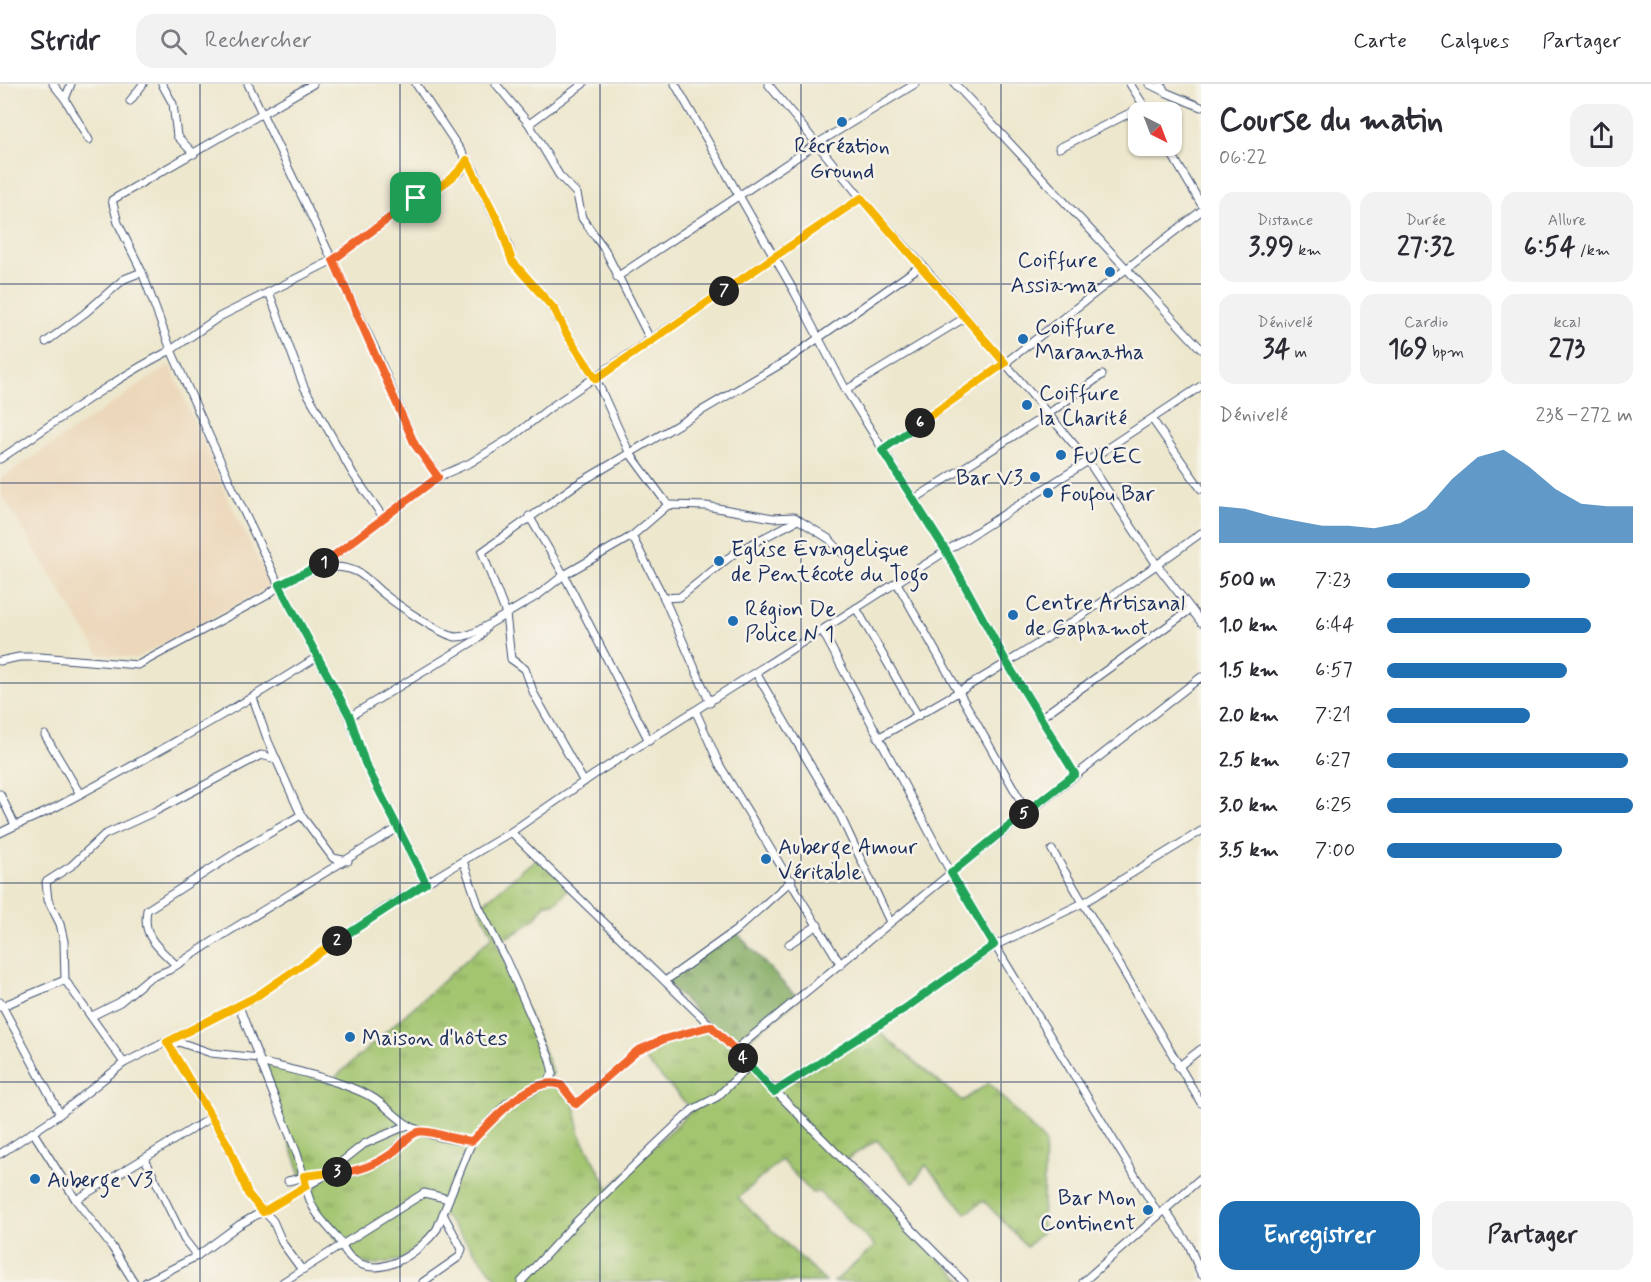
<!DOCTYPE html>
<html lang="fr">
<head>
<meta charset="utf-8">
<style>
  :root { --surface:#fff; --page:#f2f2f3; --text:#2b2b33; --muted:#7c7c81; --line:#e1e1e2; --accent:#1f6fb2 }
  body { margin:0; font-family:Mynerve,sans-serif; background:var(--page); color:var(--text); height:100vh; display:flex; flex-direction:column; font-size:22px; white-space:nowrap }
  * { box-sizing:border-box; margin:0 }
  p { font-size:20px; color:var(--muted) }
  .icon { flex:none; width:33px; height:33px; fill:none; stroke:currentColor; stroke-width:2; stroke-linecap:round; stroke-linejoin:round }
  .map { position:relative; flex:1; overflow:hidden }
  .sheet { display:flex; flex-direction:column; background:var(--surface); width:450px }
  .sheet>* { flex:none }
  .needle { width:39px; rotate:138deg }
  .buttons { position:absolute; left:1128px; top:18px; display:grid; gap:12px }
  .buttons a { display:grid; place-items:center; width:54px; height:54px; border-radius:12px; background:var(--surface); box-shadow:0 2px 4px #0004; font-size:30px }
  .pin { position:absolute; display:grid; place-items:center; width:51px; height:51px; color:#fff; margin:-26px; border-radius:12px; box-shadow:0 3px 9px #0006 }
  .km { position:absolute; width:30px; height:30px; margin:-15px; border-radius:50%; background:#222; color:#fff; font-size:16px; line-height:30px; text-align:center }
  .round { display:grid; place-items:center; flex:none; width:63px; height:63px; border-radius:18px; background:var(--page) }
  .headline { display:flex; align-items:center; justify-content:space-between; height:102px; padding:0 18px }
  h1 { font-size:33px; font-weight:700; line-height:45px }
  .stats { display:grid; grid-template-columns:repeat(3,1fr); gap:9px; height:102px; padding:6px 18px }
  .stats div { display:grid; align-content:center; border-radius:15px; background:var(--page); text-align:center }
  .stats b { font-size:26px; font-weight:700 }
  .stats small { font-size:16px; font-weight:400 }
  .stats p { font-size:16px }
  .chart { height:168px; padding:12px 18px }
  .chart p { display:flex; justify-content:space-between }
  .chart svg { width:100%; height:108px; margin-top:6px; fill:var(--accent); opacity:.7 }
  .button { display:flex; gap:12px; margin-top:auto; padding:12px 18px }
  .button a { flex:1; height:69px; border-radius:18px; background:var(--accent); color:#fff; font-size:24px; font-weight:700; line-height:69px; text-align:center }
  .button a+a { background:var(--page); color:var(--text) }
  ul { padding:0 18px; list-style:none; font-size:20px }
  li { display:grid; grid-template-columns:96px 72px 1fr; align-items:center; height:45px }
  li i { height:15px; border-radius:8px; background:var(--accent) }
  header { display:flex; align-items:center; gap:36px; box-sizing:border-box; height:84px; padding:0 30px; background:var(--surface); border-bottom:2px solid var(--line) }
  header strong { font-size:28px }
  nav { display:flex; gap:33px; margin-inline-start:auto; font-size:21px }
  .search { width:420px; height:54px; background:var(--page); display:flex; align-items:center; gap:15px; box-sizing:border-box; padding:0 21px; border-radius:18px; color:var(--muted); font-size:22px }
  main { display:flex; flex:1; min-height:0 }
  .map>svg:first-child { display:block }
</style>
</head>
<body>
<header>
<strong>Stridr</strong>
<div class="search"><svg class="icon" aria-label="search" viewBox="0 0 24 24"><circle cx="10" cy="10" r="6"/><path d="M15 15l6 6"/></svg>Rechercher</div>
<nav><a>Carte</a><a>Calques</a><a>Partager</a></nav>
</header>
<main>
<div class="map">
<svg width="1201" height="1198" viewBox="0 0 1201 1198">
  <defs>
    <pattern id="grass-tufts" width="24" height="20" patternUnits="userSpaceOnUse" patternTransform="scale(1.5)"><rect width="24" height="20" fill="#a3c56f"/><path d="M3 7l-1-3M5 7V3M7 7l1-3M15 17l-1-3M17 17v-4M19 17l1-3" fill="none" stroke="#84a05e"/></pattern>
    <pattern id="forest-firs" width="22" height="20" patternUnits="userSpaceOnUse" patternTransform="scale(1.5)"><rect width="22" height="20" fill="#82aa62"/><path d="M5 1l3.5 6h-7zM16 11l3.5 6h-7z" fill="#6a8b54"/></pattern>
  </defs>
  <rect width="100%" height="100%" fill="#f7f3e8"/>
  <filter id="ink" filterUnits="userSpaceOnUse"><feTurbulence type="fractalNoise" baseFrequency=".0167" numOctaves="2"/><feDisplacementMap in="SourceGraphic" scale="12" xChannelSelector="R" yChannelSelector="G"/><feConvolveMatrix kernelMatrix="1 2 1 2 8 2 1 2 1" color-interpolation-filters="sRGB"/></filter>
  <filter id="wash" filterUnits="userSpaceOnUse"><feTurbulence type="fractalNoise" baseFrequency=".008" numOctaves="4" result="noise"/><feDisplacementMap in="SourceGraphic" scale="24" xChannelSelector="R" yChannelSelector="G"/><feGaussianBlur stdDeviation="1.35" result="paint"/><feColorMatrix in="noise" values="0 0 0 0 0 0 0 0 0 0 0 0 0 0 0 0 0 1.4 0 .05"/><feComposite in="paint" operator="in"/></filter>
  <g filter="url(#wash)">
    <rect width="100%" height="100%" fill="#ede7cd"/>
    <polygon fill="#ecd7ba" points="170,281 224,407 271,502 136,574 99,570 0,408 0,395"/>
    <polygon fill="url(#grass-tufts)" stroke="#5f7a66" stroke-width="1.5" points="538,773 570,803 556,818 544,821 536,834 517,848 497,858 553,989 547,999 561,1001 575,1020 579,1048 609,1105 692,1026 637,967 711,942 775,1007 874,944 962,1017 989,999 1045,1058 1042,1148 1027,1163 984,1117 966,1129 926,1081 913,1099 877,1056 844,1077 963,1198 834,1198 875,1162 819,1108 812,1109 781,1076 738,1114 826,1198 500,1198 443,1130 431,1152 401,1176 369,1181 352,1175 314,1126 260,978 330,998 493,852 479,823"/>
    <polygon fill="url(#forest-firs)" stroke="#4e6c60" stroke-width="1.5" points="735,847 798,915 735,966 665,897"/>
  </g>
  <g filter="url(#ink)">
    <g fill="none" stroke-linecap="round" stroke-linejoin="round">
      <g stroke="#3a4b6f" stroke-width="9">
        <g id="minor">
          <polyline points="53,0 65,15 71,0"/>
          <polyline points="162,0 173,20 177,52 194,70"/>
          <polyline points="248,0 376,267 415,361 438,393"/>
          <polyline points="416,0 475,88 485,114 508,159 512,177 555,226 566,249 596,295 629,368 668,421"/>
          <polyline points="496,0 529,40 559,91 577,110 582,134 605,166 651,257"/>
          <polyline points="675,0 795,209 846,306 946,467 1007,579 1075,690"/>
          <polyline points="768,0 861,114 922,181"/>
          <polyline points="955,0 1201,265"/>
          <polyline points="1130,0 1148,28"/>
          <polyline points="1149,0 1165,8"/>
          <polyline points="1161,0 1165,8 1201,23"/>
          <polyline points="65,15 89,56"/>
          <polyline points="130,17 143,0"/>
          <polyline points="529,40 583,0"/>
          <polyline points="1167,62 1201,120"/>
          <polyline points="1059,64 1144,22"/>
          <polyline points="617,193 818,59 915,0"/>
          <polyline points="269,208 304,303 353,390 383,433"/>
          <polyline points="46,258 85,229 124,195 142,188"/>
          <polyline points="846,306 966,233"/>
          <polyline points="1152,335 1201,405"/>
          <polyline points="882,366 1005,279 1201,127"/>
          <path d="M0 375C56 338 110 297 171 266L142 188 118 139 112 116 313 0"/>
          <polyline points="913,416 1048,330 1102,291"/>
          <polyline points="529,432 564,491 649,657"/>
          <polyline points="632,452 664,514 710,619"/>
          <polyline points="320,482 438,393 470,379 512,353 551,323 861,114"/>
          <polyline points="897,499 1027,728"/>
          <polyline points="664,514 680,513 736,468 798,436"/>
          <polyline points="856,524 918,632"/>
          <polyline points="822,546 951,789 1159,1131"/>
          <path d="M0 577 19 573H40L138 581 266 512C290 492 325 475 355 487 367 492 374 503 384 510 396 520 443 552 456 553 467 553 477 548 486 542"/>
          <polyline points="756,589 841,733 890,838"/>
          <polyline points="253,614 268,657 301,731 333,774 348,777"/>
          <polyline points="696,628 719,680 841,881"/>
          <polyline points="349,633 479,554 488,541 537,512 564,491 632,452 668,421 706,422 773,434 794,433 829,455 842,469"/>
          <polyline points="1040,634 1191,525"/>
          <polyline points="45,651 80,710"/>
          <path d="M878 654C989 592 1098 525 1201 449"/>
          <polyline points="584,698 534,610 525,585 511,575 506,530 482,468 574,402 786,277 922,181 1088,377 1157,481 1201,538"/>
          <polyline points="0,710 15,741"/>
          <polyline points="511,748 711,942 964,1198"/>
          <path d="M0 749C19 739 39 732 58 722 146 675 233 627 317 573"/>
          <polyline points="1052,766 1201,1019"/>
          <polyline points="463,777 479,823 506,876 549,973 553,989 547,999"/>
          <polyline points="426,799 365,679 349,633 279,501 233,405 171,266 219,233 333,176 416,113 446,98 461,87 467,76"/>
          <polyline points="789,860 818,841"/>
          <path d="M176 881C158 863 142 853 147 826L242 765 301 731"/>
          <polyline points="665,897 735,847 792,796"/>
          <polyline points="0,918 60,1030"/>
          <path d="M239 922C257 971 277 1019 296 1067 303 1085 304 1106 313 1123 318 1133 328 1143 336 1152 342 1159 344 1168 351 1174 379 1198 420 1168 437 1145L472 1057 507 1019 547 999C562 998 568 1009 575 1020L637 967 665 955 711 942"/>
          <polyline points="0,923 65,896"/>
          <polyline points="92,932 120,918 149,894 169,886 226,849 398,744"/>
          <polyline points="167,958 229,1063 248,1110 273,1137 283,1160 302,1186 283,1198"/>
          <polyline points="169,962 179,958 211,969 259,974"/>
          <polyline points="735,966 951,789 1201,593"/>
          <path d="M260 978C296 987 336 995 370 1012 385 1020 397 1035 410 1042 426 1051 454 1057 472 1057"/>
          <polyline points="124,979 65,896 64,857 60,840 48,816 46,798 71,782 104,751 154,728 261,671 276,675"/>
          <polyline points="1178,983 1201,965"/>
          <polyline points="774,1008 907,923 994,862 1085,818 1201,747"/>
          <polyline points="33,1048 76,1116 112,1163 134,1198"/>
          <polyline points="0,1070 60,1030 124,979 257,912 394,818 511,748 595,690 1088,377 1201,302"/>
          <polyline points="145,1075 184,1155 197,1172"/>
          <polyline points="288,1097 328,1088 349,1089 384,1076 411,1051 421,1047"/>
          <polyline points="76,1116 210,1034"/>
          <polyline points="1165,1126 1189,1161 1201,1190"/>
          <polyline points="302,1186 424,1109 449,1115"/>
          <polyline points="146,1198 197,1172 239,1141 321,1094 364,1060 408,1041"/>
          <polyline points="423,1198 459,1173 462,1165 443,1130"/>
          <polyline points="521,1198 575,1139 653,1063 692,1026 717,1013 750,981"/>
          <polyline points="1083,1198 1201,1094"/>
        </g>
      </g>
      <use href="#minor" stroke="#fff" stroke-width="7"/>
    </g>
  </g>
  <g fill="none" stroke-linecap="round" stroke-linejoin="round" filter="url(#ink)">
    <g stroke="#fff" stroke-width="12">
      <polyline id="split-1" points="324,479 438,393 415,361 333,176 416,114"/>
    </g>
    <g stroke="#fff" stroke-width="12">
      <polyline id="split-2" points="324,479 279,501 350,633 365,679 426,799 337,857"/>
    </g>
    <g stroke="#fff" stroke-width="12">
      <polyline id="split-3" points="337,1088 304,1092 306,1102 263,1128 248,1110 229,1063 167,958 257,912 337,857"/>
    </g>
    <g stroke="#fff" stroke-width="12">
      <path id="split-4" d="M337 1088C357 1089 380 1079 396 1066 403 1060 408 1051 418 1048 428 1045 456 1057 472 1057 491 1038 532 989 561 1001L576 1020 637 967 664 955 711 942 743 974"/>
    </g>
    <g stroke="#fff" stroke-width="12">
      <polyline id="split-5" points="743,974 774,1008 907,923 994,861 951,789 1024,730"/>
    </g>
    <g stroke="#fff" stroke-width="12">
      <polyline id="split-6" points="920,339 882,366 946,467 1007,579 1075,690 1024,730"/>
    </g>
    <g stroke="#fff" stroke-width="12">
      <polyline id="split-7" points="724,207 861,114 1005,279 920,339"/>
    </g>
    <g stroke="#fff" stroke-width="12">
      <path id="split-8" d="M416 114C436 106 456 95 467 76L500 141 512 177 555 226 566 249 596 295 724 207"/>
    </g>
    <use href="#split-1" stroke="#f0652b" stroke-width="8"/>
    <use href="#split-2" stroke="#22a559" stroke-width="8"/>
    <use href="#split-3" stroke="#f5b400" stroke-width="8"/>
    <use href="#split-4" stroke="#f0652b" stroke-width="8"/>
    <use href="#split-5" stroke="#22a559" stroke-width="8"/>
    <use href="#split-6" stroke="#22a559" stroke-width="8"/>
    <use href="#split-7" stroke="#f5b400" stroke-width="8"/>
    <use href="#split-8" stroke="#f5b400" stroke-width="8"/>
  </g>
  <path fill="none" stroke="#1b2f5e" stroke-width="1.5" stroke-opacity="0.55" d="M200 0V1198M400 0V1198M600 0V1198M801 0V1198M1001 0V1198M0 200H1201M0 399H1201M0 599H1201M0 799H1201M0 998H1201"/>
  <g fill="#1f6fb2" stroke="#f7f3e8" stroke-width="2">
    <circle cx="842" cy="38" r="6"/>
    <circle cx="1110" cy="188" r="6"/>
    <circle cx="1023" cy="255" r="6"/>
    <circle cx="1027" cy="321" r="6"/>
    <circle cx="1061" cy="371" r="6"/>
    <circle cx="1035" cy="393" r="6"/>
    <circle cx="1048" cy="409" r="6"/>
    <circle cx="719" cy="477" r="6"/>
    <circle cx="1013" cy="531" r="6"/>
    <circle cx="733" cy="537" r="6"/>
    <circle cx="766" cy="775" r="6"/>
    <circle cx="350" cy="953" r="6"/>
    <circle cx="35" cy="1095" r="6"/>
    <circle cx="1148" cy="1126" r="6"/>
  </g>
  <g text-anchor="middle" stroke-width="5" stroke-linejoin="round" paint-order="stroke">
    <g font-size="22" fill="#1b2f5e" stroke="#f7f3e8" text-anchor="start">
      <text x="842" y="69" text-anchor="middle">Récréation<tspan x="842" dy="25">Ground</tspan></text>
      <text x="1098" y="183" text-anchor="end">Coiffure<tspan x="1098" dy="25">Assiama</tspan></text>
      <text x="1035" y="250">Coiffure<tspan x="1035" dy="25">Maranatha</tspan></text>
      <text x="1039" y="316">Coiffure<tspan x="1039" dy="25">la Charité</tspan></text>
      <text x="1073" y="379">FUCEC</text>
      <text x="1023" y="401" text-anchor="end">Bar V3</text>
      <text x="1060" y="417">Foufou Bar</text>
      <text x="731" y="472">Eglise Evangelique<tspan x="731" dy="25">de Pentécote du Togo</tspan></text>
      <text x="1025" y="526">Centre Artisanal<tspan x="1025" dy="25">de Gaphamot</tspan></text>
      <text x="745" y="532">Région De<tspan x="745" dy="25">Police N 1</tspan></text>
      <text x="778" y="770">Auberge Amour<tspan x="778" dy="25">Véritable</tspan></text>
      <text x="362" y="961">Maison d'hôtes</text>
      <text x="47" y="1103">Auberge V3</text>
      <text x="1136" y="1121" text-anchor="end">Bar Mon<tspan x="1136" dy="25">Continent</tspan></text>
    </g>
  </g>
</svg>
<div class="buttons">
<a><svg class="needle" viewBox="-14 -14 28 28"><path d="M0-13l5 13h-10z" fill="#e53935"/><path d="M0 13l5-13h-10z" fill="#7c7c81"/></svg></a>
</div>
<div class="pin" style="left:416px;top:114px;background:#1e9e55"><svg class="icon" aria-label="arrive" viewBox="0 0 24 24"><path d="M6 21V4h12l-3 4 3 4H6"/></svg></div>
<b class="km" style="left:324px;top:479px">1</b>
<b class="km" style="left:337px;top:857px">2</b>
<b class="km" style="left:337px;top:1088px">3</b>
<b class="km" style="left:743px;top:974px">4</b>
<b class="km" style="left:1024px;top:730px">5</b>
<b class="km" style="left:920px;top:339px">6</b>
<b class="km" style="left:724px;top:207px">7</b>
</div>
<section class="sheet">
<div class="headline"><div><h1>Course du matin</h1><p>06:22</p></div><a class="round"><svg class="icon" aria-label="share" viewBox="0 0 24 24"><path d="M12 15V3M7 8l5-5 5 5M5 13v7h14v-7"/></svg></a></div>
<div class="stats">
<div><p>Distance</p><b>3.99<small> km</small></b></div>
<div><p>Durée</p><b>27:32</b></div>
<div><p>Allure</p><b>6:54<small> /km</small></b></div>
</div>
<div class="stats">
<div><p>Dénivelé</p><b>34<small> m</small></b></div>
<div><p>Cardio</p><b>169<small> bpm</small></b></div>
<div><p>kcal</p><b>273</b></div>
</div>
<div class="chart"><p><span>Dénivelé</span>238–272 m</p>
<svg viewBox="0 0 160 44" preserveAspectRatio="none"><path d="M0 44V29L10 30L20 33L30 35L40 37L50 37L60 38L70 36L80 30L90 18L100 9L110 6L120 13L130 22L140 28L150 29L160 29V44z"/></svg>
</div>
<ul>
<li><b>500 m</b>7:23<i style="width:58%"></i></li>
<li><b>1.0 km</b>6:44<i style="width:83%"></i></li>
<li><b>1.5 km</b>6:57<i style="width:73%"></i></li>
<li><b>2.0 km</b>7:21<i style="width:58%"></i></li>
<li><b>2.5 km</b>6:27<i style="width:98%"></i></li>
<li><b>3.0 km</b>6:25<i style="width:100%"></i></li>
<li><b>3.5 km</b>7:00<i style="width:71%"></i></li>
</ul>
<div class="button"><a>Enregistrer</a><a>Partager</a></div>
</section>
</main>
</body>
</html>
